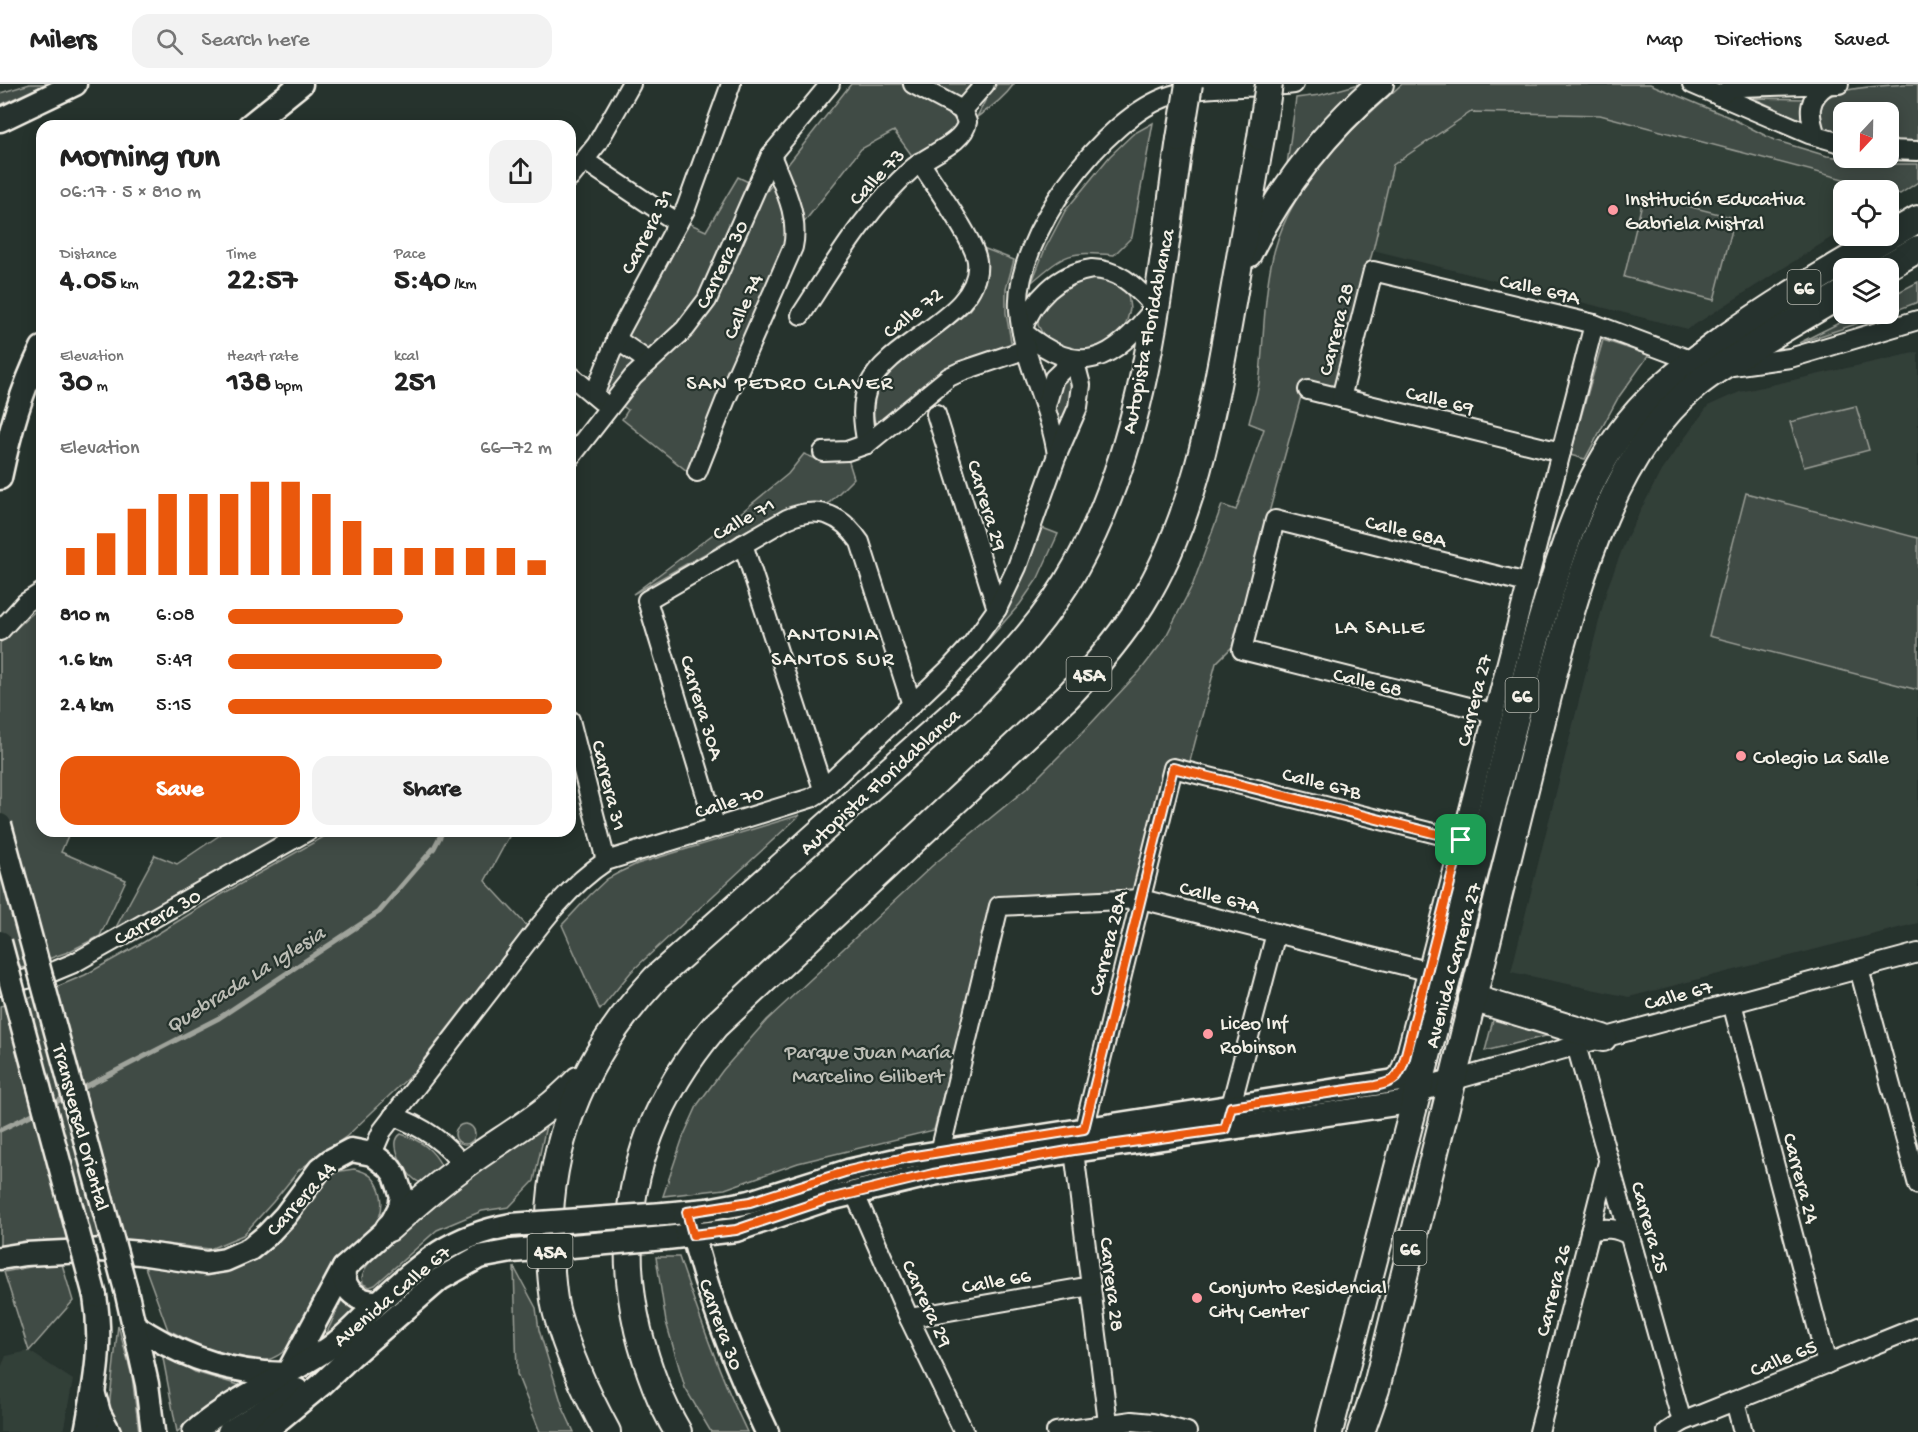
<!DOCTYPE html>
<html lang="en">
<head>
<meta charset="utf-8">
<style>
  :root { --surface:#fff; --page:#f2f2f2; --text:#222; --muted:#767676; --line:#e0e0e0; --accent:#ea580c }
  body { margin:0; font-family:"Gochi Hand",sans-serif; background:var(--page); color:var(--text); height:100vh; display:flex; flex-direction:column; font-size:22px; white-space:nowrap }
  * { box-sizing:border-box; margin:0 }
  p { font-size:20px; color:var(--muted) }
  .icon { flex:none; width:33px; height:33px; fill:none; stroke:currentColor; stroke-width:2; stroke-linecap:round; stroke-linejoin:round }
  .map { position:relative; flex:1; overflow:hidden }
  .panel { position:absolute; left:36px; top:36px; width:540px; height:717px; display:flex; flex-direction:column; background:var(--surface); border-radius:18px; box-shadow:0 3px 15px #0003 }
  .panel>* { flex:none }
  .needle { width:39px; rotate:202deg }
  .fabs { position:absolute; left:1833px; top:18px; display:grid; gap:12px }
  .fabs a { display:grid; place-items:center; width:66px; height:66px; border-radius:12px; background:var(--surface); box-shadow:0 3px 15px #0003; font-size:30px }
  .pin { position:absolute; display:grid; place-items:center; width:51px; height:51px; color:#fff; margin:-26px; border-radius:12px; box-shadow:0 3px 9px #0006 }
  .round { display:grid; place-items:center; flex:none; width:63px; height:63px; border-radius:18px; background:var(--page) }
  .headline { display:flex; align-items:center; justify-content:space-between; height:102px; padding:0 24px }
  h1 { font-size:33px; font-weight:700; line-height:45px }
  .metrics { display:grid; grid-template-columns:repeat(3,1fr); gap:9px; height:102px; padding:6px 24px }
  .metrics div { display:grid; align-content:center }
  .metrics b { font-size:30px; font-weight:700 }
  .metrics small { font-size:16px; font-weight:400 }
  .metrics p { font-size:16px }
  .chart { height:168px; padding:12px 24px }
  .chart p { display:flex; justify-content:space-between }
  .chart svg { width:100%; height:108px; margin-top:6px; stroke:var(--accent); stroke-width:6 }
  .cta { display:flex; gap:12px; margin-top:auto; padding:12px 24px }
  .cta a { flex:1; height:69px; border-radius:18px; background:var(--accent); color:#fff; font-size:24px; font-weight:700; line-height:69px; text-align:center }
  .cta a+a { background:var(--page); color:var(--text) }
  ul { padding:0 24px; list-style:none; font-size:20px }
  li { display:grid; grid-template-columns:96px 72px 1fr; align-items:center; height:45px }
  li i { height:15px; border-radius:8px; background:var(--accent) }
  header { display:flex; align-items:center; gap:36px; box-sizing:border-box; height:84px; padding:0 30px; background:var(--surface); border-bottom:2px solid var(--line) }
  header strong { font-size:28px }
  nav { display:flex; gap:33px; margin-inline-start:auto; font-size:21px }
  .search { width:420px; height:54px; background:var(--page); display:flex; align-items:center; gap:15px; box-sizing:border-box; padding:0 21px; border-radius:18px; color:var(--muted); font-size:22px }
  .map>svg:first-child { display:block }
</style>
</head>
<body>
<header>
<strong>Milers</strong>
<div class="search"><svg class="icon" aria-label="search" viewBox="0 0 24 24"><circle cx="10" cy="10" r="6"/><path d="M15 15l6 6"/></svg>Search here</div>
<nav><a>Map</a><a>Directions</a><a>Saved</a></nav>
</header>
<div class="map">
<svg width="1918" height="1348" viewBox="0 0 1918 1348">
  <rect width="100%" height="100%" fill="#26332d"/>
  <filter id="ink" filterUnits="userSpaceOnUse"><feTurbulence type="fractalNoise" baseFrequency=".0167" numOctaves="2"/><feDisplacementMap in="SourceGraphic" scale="12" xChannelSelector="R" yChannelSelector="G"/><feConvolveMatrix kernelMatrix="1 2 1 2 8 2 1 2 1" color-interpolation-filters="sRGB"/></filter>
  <g filter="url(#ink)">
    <g fill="#333f39">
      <polygon points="1471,28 1600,31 1887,106 1844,106 1843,146 1688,245 1373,166 1393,82"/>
      <polygon points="1918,268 1918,839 1629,913 1511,888 1607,505 1627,453 1661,387 1708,322 1730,312 1740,308"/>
      <polygon points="29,1267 73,1296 63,1348 0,1348 0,1286 6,1272"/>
    </g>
    <g fill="#414b45" stroke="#9a9e96" stroke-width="1.5">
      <polygon points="30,0 46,0 0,21 0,9"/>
      <polygon points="851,0 976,0 950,29 957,39 949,53 913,73 894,47 861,65 788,159 687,387 622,335 628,326 601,307 629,243 684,137 706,147 738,93 767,107"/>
      <path d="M997 0H1014C1004 14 991 24 977 33L988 11Z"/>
      <polygon points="1359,0 1367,0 1286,88 1296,14 1320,11"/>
      <path d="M1402 0H1650L1731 34 1774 56 1827 72 1892 80H1918V98L1900 110 1600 31 1471 28 1393 81 1373 166 1334 304 1305 298 1232 563 1216 579 1189 681 1169 677 1134 808 994 815 934 1046 798 1079 725 1105 663 1112 683 1053 698 1020 723 986 767 936 933 781 1026 705 1083 648 1140 587 1164 556 1193 500 1222 421 1236 426 1264 345 1249 339C1252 326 1257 313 1259 299 1264 260 1263 220 1271 181 1286 103 1345 51 1402 0Z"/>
      <path d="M1904 0H1918V58H1889L1888 28H1844L1843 53 1825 47C1822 39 1818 32 1820 23 1826 1 1884 3 1904 0Z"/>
      <polygon points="1753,14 1806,15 1803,37"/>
      <path d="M1153 39 1132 153 1114 171C1069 167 1066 169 1032 198L1045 165 1065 127 1110 72 1133 50Z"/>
      <polygon points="1644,111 1735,134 1714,216 1624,193"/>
      <path d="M983 164 1014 176 1006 205V229L1012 263 878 345C849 289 942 258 970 225 986 206 984 187 983 164Z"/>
      <polygon points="1097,191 1119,199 1128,210 1130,225 1126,240 1118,252 1104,262 1078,269 1046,256 1038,241 1038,231 1044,220 1064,201"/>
      <polygon points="1918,198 1918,218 1889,229 1889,213"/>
      <polygon points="1857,230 1886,230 1799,259"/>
      <polygon points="1603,256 1649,271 1618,314 1585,375 1570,371"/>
      <path d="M1066 290C1081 304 1067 326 1062 342L1052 313Z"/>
      <polygon points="1856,322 1869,366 1804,383 1790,338"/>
      <polygon points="804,370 821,377 848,375 854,394 827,421 799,422 767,435 633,510 732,436 788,390"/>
      <polygon points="1746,409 1918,454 1918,606 1709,552"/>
      <polygon points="1040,443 1058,450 1038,494 1020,520 989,555 1023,493"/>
      <polygon points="42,521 42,747 70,747 61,768 126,796 100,852 68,868 25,883 0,889 0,559"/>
      <polygon points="800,731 631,888 600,926 562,841 590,811 607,795 620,788 637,780"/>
      <polygon points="226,747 288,747 115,845 155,771 177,780"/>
      <polygon points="334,747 512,747 485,797 527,842 413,989 347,1052 299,1086 273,1118 243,1151 210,1165 156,1159 47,1156 0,1164 0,922 30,914 85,891 144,858 219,812"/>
      <polygon points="1493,936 1550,951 1485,967"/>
      <polygon points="547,1037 534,1097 509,1123 482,1127 437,1146 375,1201 370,1203 363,1200 362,1193 366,1183 379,1166 451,1105 485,1083"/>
      <circle cx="465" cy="1050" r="10"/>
      <path d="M401 1050C420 1056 433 1065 442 1083L427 1100C424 1099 420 1099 417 1097 406 1091 387 1059 401 1050Z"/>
      <path d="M354 1085C368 1088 375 1093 380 1107 392 1147 343 1169 325 1196 307 1223 301 1270 263 1277 256 1279 248 1275 241 1274 232 1272 223 1271 214 1268 198 1262 183 1253 168 1246L145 1183 220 1189 260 1172 282 1153 318 1104 334 1088Z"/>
      <path d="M656 1173H679C699 1232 720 1292 747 1348H711L685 1304 666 1238Z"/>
      <polygon points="62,1180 73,1217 29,1267 4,1188 40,1181"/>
      <polygon points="514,1183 536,1224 539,1246 563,1324 574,1348 540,1348 517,1290"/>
      <polygon points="344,1211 359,1227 324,1255"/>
      <polygon points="118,1241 132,1292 139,1348 116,1348 109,1324"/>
      <polygon points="162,1269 195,1288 242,1302 195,1332 177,1348"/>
    </g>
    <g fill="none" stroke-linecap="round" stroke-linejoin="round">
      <g stroke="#9fa39b" stroke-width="5">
        <polyline points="79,1006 219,934 379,828 434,764 443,747"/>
        <polyline points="50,1021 68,1012"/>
        <polyline points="0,1046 39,1027"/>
      </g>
      <g stroke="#f4f1e8" stroke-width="22">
        <g id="minor">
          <polyline points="913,0 962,26"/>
          <polyline points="1692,0 1809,50 1844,60"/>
          <polyline points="1719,12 1731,4 1740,3 1839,0"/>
          <polyline points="962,26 985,0"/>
          <path d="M1816 52C1809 31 1806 15 1827 1"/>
          <polyline points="1888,66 1918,67"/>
          <polyline points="585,77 678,139"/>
          <polyline points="570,94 597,60 631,0"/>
          <path d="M1092 185C1121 186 1135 203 1155 223 1112 277 1081 296 1022 247 1033 215 1058 190 1092 185Z"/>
          <path d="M801 231C835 179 866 125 913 84 929 70 964 59 967 38L962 26"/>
          <polyline points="616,255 649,278"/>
          <polyline points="1725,283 1790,274 1918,236"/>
          <polyline points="570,291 601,317"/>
          <polyline points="1308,306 1561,368"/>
          <polyline points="594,311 620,247 686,124 731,0"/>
          <polyline points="1341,314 1373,187 1594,240 1693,277"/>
          <polyline points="936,330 997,525"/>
          <path d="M867 360C863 341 860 319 869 301 890 256 983 232 977 177 975 157 933 99 920 78"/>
          <polyline points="823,368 847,367 867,360 949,293 962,287 1027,265"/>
          <path d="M1057 371C1050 321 1022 276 1019 226 1014 154 1103 32 1172 11 1208 0 1256 5 1294 0"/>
          <polyline points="570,374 633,293 685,245 707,216 771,71 830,0"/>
          <path d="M697 388 726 315 793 163C800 131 782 100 771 71"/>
          <polyline points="743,460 823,705"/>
          <polyline points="0,547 25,519 42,508"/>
          <polyline points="1493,629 1242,566 1275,436 1527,499"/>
          <polyline points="570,636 606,777"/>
          <path d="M716 744 647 516 787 435C818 421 841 430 860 458L912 621"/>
          <polyline points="1859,885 1918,1101"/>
          <polyline points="0,902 50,889 74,879 308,747"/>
          <polyline points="1732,919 1827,1280"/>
          <polyline points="1576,961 1682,1338"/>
          <polyline points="1451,997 1603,954 1918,869"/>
          <polyline points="1389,999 1399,990 1405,974 1594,240"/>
          <path d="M393 1032C422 1042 445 1057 463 1082"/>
          <polyline points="1228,1033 1276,849"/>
          <polyline points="1084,1045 1173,684 1461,756"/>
          <polyline points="1074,1067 1108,1339"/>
          <polyline points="940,1068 999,822 1141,815 1427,887"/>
          <path d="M372 1070 382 1047C421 996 460 946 499 895 531 854 562 806 606 777L811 714 819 709 949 585 972 560 997 525 1017 483 1057 371 1078 323 1081 301 1074 275 1054 294 1046 322"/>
          <polyline points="854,1108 909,1234 964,1348"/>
          <path d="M1590 1147C1605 1143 1616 1144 1629 1151"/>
          <polyline points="909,1234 1091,1202"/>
          <polyline points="1735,1317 1743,1348"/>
          <polyline points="1056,1348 1132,1337 1152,1339 1187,1348"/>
          <polyline points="1539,1348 1608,1078"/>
          <polyline points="1667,1348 1682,1338 1918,1243"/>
        </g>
      </g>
      <g stroke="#f4f1e8" stroke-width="27">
        <g id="major">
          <polyline points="0,36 75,0"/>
          <polyline points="249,42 301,0"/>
          <path d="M0 394C10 347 21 307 42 264"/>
          <polyline points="664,1130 707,1126 750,1118 848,1087 909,1073 1407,995 1419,1006"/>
          <path d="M690 1139C707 1211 735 1281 767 1348"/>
          <polyline points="666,1154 736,1146 825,1116 933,1090 1074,1067 1402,1019 1419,1006 1451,997"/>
          <path d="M0 1174 25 1170 105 1166 140 1169 206 1179 225 1176 250 1165 267 1151 285 1132 320 1085 330 1077 351 1066 372 1070 389 1083 395 1091 402 1112 400 1123 389 1144 344 1184 287 1290C230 1290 181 1273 134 1241"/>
          <path d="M344 1184C341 1206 359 1219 379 1218"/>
          <polyline points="126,1206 147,1300 153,1348"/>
          <polyline points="94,1311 99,1329 109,1348"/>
          <path d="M86 1348C95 1300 103 1261 95 1212"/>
          <path d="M194 1348C233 1314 286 1293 329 1264 348 1251 363 1233 379 1218 423 1178 451 1152 511 1141"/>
          <polyline points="229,1348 297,1306"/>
          <polyline points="264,1348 322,1300 351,1272 440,1195 479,1173 512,1167"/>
        </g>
      </g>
      <g stroke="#f4f1e8" stroke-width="30">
        <g id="highway">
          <path d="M1248 170C1281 104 1324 48 1380 0"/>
          <polyline points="1885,184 1918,165"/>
          <polyline points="1472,914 1603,954"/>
          <path d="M389 1144C413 1122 437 1101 464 1082 502 1054 546 1031 578 996"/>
          <path d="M607 1348C587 1311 568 1270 557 1230 552 1212 551 1190 550 1171 544 1064 583 972 656 894L971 614C1010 574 1049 532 1076 483 1148 353 1159 200 1180 55"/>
          <path d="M678 1348C659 1316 647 1282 638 1246 612 1132 640 1031 715 942L1068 612C1095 583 1121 553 1142 519 1193 436 1211 336 1228 242 1239 179 1250 116 1261 53"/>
          <path d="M1329 1348 1535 558C1557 484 1580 399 1629 338 1655 305 1688 281 1721 257 1784 212 1851 174 1918 135"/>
          <path d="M1361 1348 1376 1305 1554 588C1581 490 1614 369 1696 301 1714 286 1734 275 1753 263 1783 245 1813 227 1844 209"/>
        </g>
      </g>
      <use href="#minor" stroke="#26332d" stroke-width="18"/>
      <use href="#major" stroke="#26332d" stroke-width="22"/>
      <use href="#highway" stroke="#26332d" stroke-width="26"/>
      <g stroke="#f4f1e8" stroke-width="27" stroke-linecap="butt">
        <g id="major-bridge">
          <polyline points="0,741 126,1206"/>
          <polyline points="0,858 95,1212"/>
          <polyline points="511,1141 664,1130"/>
          <polyline points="512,1167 666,1154"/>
        </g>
      </g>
      <g stroke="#f4f1e8" stroke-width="30" stroke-linecap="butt">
        <g id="highway-bridge">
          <polyline points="1261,53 1269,0"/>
          <polyline points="1180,55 1189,0"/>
        </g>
      </g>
      <use href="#major-bridge" stroke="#26332d" stroke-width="22"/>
      <use href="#highway-bridge" stroke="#26332d" stroke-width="26"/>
    </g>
  </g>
  <g fill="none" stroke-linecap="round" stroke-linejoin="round" filter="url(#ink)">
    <g stroke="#fff" stroke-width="12">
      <path id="route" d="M1173 684 1461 756 1405 974C1399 994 1395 998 1375 1002L1231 1023 1225 1045 1074 1066 933 1090 825 1116 736 1146 693 1151 687 1128 750 1118 848 1087 909 1073 1084 1045Z"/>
    </g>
    <use href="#route" stroke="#ea580c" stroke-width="8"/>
  </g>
  <g fill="#ff9aa2" stroke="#26332d" stroke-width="2">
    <circle cx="1613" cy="126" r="6"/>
    <circle cx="1741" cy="672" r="6"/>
    <circle cx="1208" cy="950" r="6"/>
    <circle cx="1197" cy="1214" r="6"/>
  </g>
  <g text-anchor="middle" stroke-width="4.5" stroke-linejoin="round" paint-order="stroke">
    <g fill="#26332d" stroke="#b6b8b0" stroke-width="1.5">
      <rect x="1787.5" y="186" width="33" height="34" rx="4.5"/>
      <rect x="1066.5" y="573" width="45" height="34" rx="4.5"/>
      <rect x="1505.5" y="594" width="33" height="34" rx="4.5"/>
      <rect x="1393.5" y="1147" width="33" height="34" rx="4.5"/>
      <rect x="527.5" y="1150" width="45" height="34" rx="4.5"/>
    </g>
    <g font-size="20" font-weight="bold" fill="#f4f1e8">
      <text x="1804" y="210">66</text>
      <text x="1089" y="597">45A</text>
      <text x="1522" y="618">66</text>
      <text x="1410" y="1171">66</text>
      <text x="550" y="1174">45A</text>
    </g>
    <g font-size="21" fill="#f4f1e8" stroke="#26332d">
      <text transform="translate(876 92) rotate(-46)" y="7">Calle 73</text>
      <text transform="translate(646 147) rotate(-63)" y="7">Carrera 31</text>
      <text transform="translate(721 180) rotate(-64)" y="7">Carrera 30</text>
      <text transform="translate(1540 204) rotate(13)" y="7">Calle 69A</text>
      <text transform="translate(742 222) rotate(-66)" y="7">Calle 74</text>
      <text transform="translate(912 228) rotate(-38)" y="7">Calle 72</text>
      <text transform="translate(1335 245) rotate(-76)" y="7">Carrera 28</text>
      <text transform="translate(1147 247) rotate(-79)" y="7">Autopista Floridablanca</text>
      <text transform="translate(1440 315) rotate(14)" y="7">Calle 69</text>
      <text transform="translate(988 421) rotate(73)" y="7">Carrera 29</text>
      <text transform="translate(743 434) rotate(-29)" y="7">Calle 71</text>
      <text transform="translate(1406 446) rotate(14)" y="7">Calle 68A</text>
      <text transform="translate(1368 597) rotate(14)" y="7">Calle 68</text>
      <text transform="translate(1473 616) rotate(-76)" y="7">Carrera 27</text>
      <text transform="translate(703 623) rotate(73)" y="7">Carrera 30A</text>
      <text transform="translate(879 697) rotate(-42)" y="7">Autopista Floridablanca</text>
      <text transform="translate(1322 698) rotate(14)" y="7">Calle 67B</text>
      <text transform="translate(610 701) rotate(76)" y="7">Carrera 31</text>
      <text transform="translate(729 717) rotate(-17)" y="7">Calle 70</text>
      <text transform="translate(1220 812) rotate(14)" y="7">Calle 67A</text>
      <text transform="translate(157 832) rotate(-29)" y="7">Carrera 30</text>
      <text transform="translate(1107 859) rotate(-76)" y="7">Carrera 28A</text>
      <text transform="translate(1452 881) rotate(-75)" y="7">Avenida Carrera 27</text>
      <text transform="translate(1678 910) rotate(-15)" y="7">Calle 67</text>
      <text transform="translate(82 1043) rotate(75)" y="7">Transversal Oriental</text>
      <text transform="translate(1802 1094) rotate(75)" y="7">Carrera 24</text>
      <text transform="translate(300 1114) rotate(-48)" y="7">Carrera 44</text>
      <text transform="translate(1651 1143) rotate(74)" y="7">Carrera 25</text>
      <text transform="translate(996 1196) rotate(-10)" y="7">Calle 66</text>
      <text transform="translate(1113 1200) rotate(83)" y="7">Carrera 28</text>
      <text transform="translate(1552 1206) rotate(-76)" y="7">Carrera 26</text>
      <text transform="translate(391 1211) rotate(-40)" y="7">Avenida Calle 67</text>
      <text transform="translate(928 1219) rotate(65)" y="7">Carrera 29</text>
      <text transform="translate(722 1240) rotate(70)" y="7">Carrera 30</text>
      <text transform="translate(1783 1273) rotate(-22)" y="7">Calle 65</text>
    </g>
    <g font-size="21" fill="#f4f1e8" stroke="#26332d" text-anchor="start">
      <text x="1625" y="121">Institución Educativa<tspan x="1625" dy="24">Gabriela Mistral</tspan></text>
      <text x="1753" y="679">Colegio La Salle</text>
      <text x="1220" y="945">Liceo Inf<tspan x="1220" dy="24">Robinson</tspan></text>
      <text x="1209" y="1209">Conjunto Residencial<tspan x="1209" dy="24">City Center</tspan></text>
    </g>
    <g font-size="21" fill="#bebfb7" stroke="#26332d">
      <text x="868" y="974">Parque Juan María<tspan x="868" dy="24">Marcelino Gilibert</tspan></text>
    </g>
    <g font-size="22" letter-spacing="1.5" fill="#f4f1e8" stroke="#26332d">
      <text x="790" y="305">SAN PEDRO CLAVER</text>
      <text x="1380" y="549">LA SALLE</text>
      <text x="833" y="556">ANTONIA<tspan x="833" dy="25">SANTOS SUR</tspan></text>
    </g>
    <g font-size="22" font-style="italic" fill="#bcbdb5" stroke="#26332d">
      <text transform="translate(244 894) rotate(-32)" y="8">Quebrada La Iglesia</text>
    </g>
  </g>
</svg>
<div class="fabs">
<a><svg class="needle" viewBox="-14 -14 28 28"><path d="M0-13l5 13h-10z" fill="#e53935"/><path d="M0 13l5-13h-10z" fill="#767676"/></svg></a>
<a><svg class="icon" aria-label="locate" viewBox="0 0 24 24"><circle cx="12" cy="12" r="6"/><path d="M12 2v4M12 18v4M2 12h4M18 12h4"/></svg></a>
<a><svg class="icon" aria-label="layers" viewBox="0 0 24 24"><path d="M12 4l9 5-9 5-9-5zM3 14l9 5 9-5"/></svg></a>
</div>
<div class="pin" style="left:1461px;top:756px;background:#1e9e55"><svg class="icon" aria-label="arrive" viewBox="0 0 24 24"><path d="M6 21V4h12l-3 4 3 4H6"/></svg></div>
<section class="panel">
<div class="headline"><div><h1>Morning run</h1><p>06:17 · 5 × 810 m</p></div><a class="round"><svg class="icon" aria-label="share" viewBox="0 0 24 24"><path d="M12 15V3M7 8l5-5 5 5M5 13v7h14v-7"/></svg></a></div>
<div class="metrics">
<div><p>Distance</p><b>4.05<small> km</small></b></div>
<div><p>Time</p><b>22:57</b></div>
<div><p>Pace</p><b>5:40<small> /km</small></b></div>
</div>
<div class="metrics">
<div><p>Elevation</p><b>30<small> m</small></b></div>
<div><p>Heart rate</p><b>138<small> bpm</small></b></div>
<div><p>kcal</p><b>251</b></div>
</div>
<div class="chart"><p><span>Elevation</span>66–72 m</p>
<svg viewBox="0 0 160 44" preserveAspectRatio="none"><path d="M5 44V33M15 44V27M25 44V17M35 44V11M45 44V11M55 44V11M65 44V6M75 44V6M85 44V11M95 44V22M105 44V33M115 44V33M125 44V33M135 44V33M145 44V33M155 44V38"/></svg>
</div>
<ul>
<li><b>810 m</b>6:08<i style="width:54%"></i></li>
<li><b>1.6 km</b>5:49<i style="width:66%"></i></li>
<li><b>2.4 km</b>5:15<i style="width:100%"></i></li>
</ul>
<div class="cta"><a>Save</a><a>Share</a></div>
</section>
</div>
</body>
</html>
